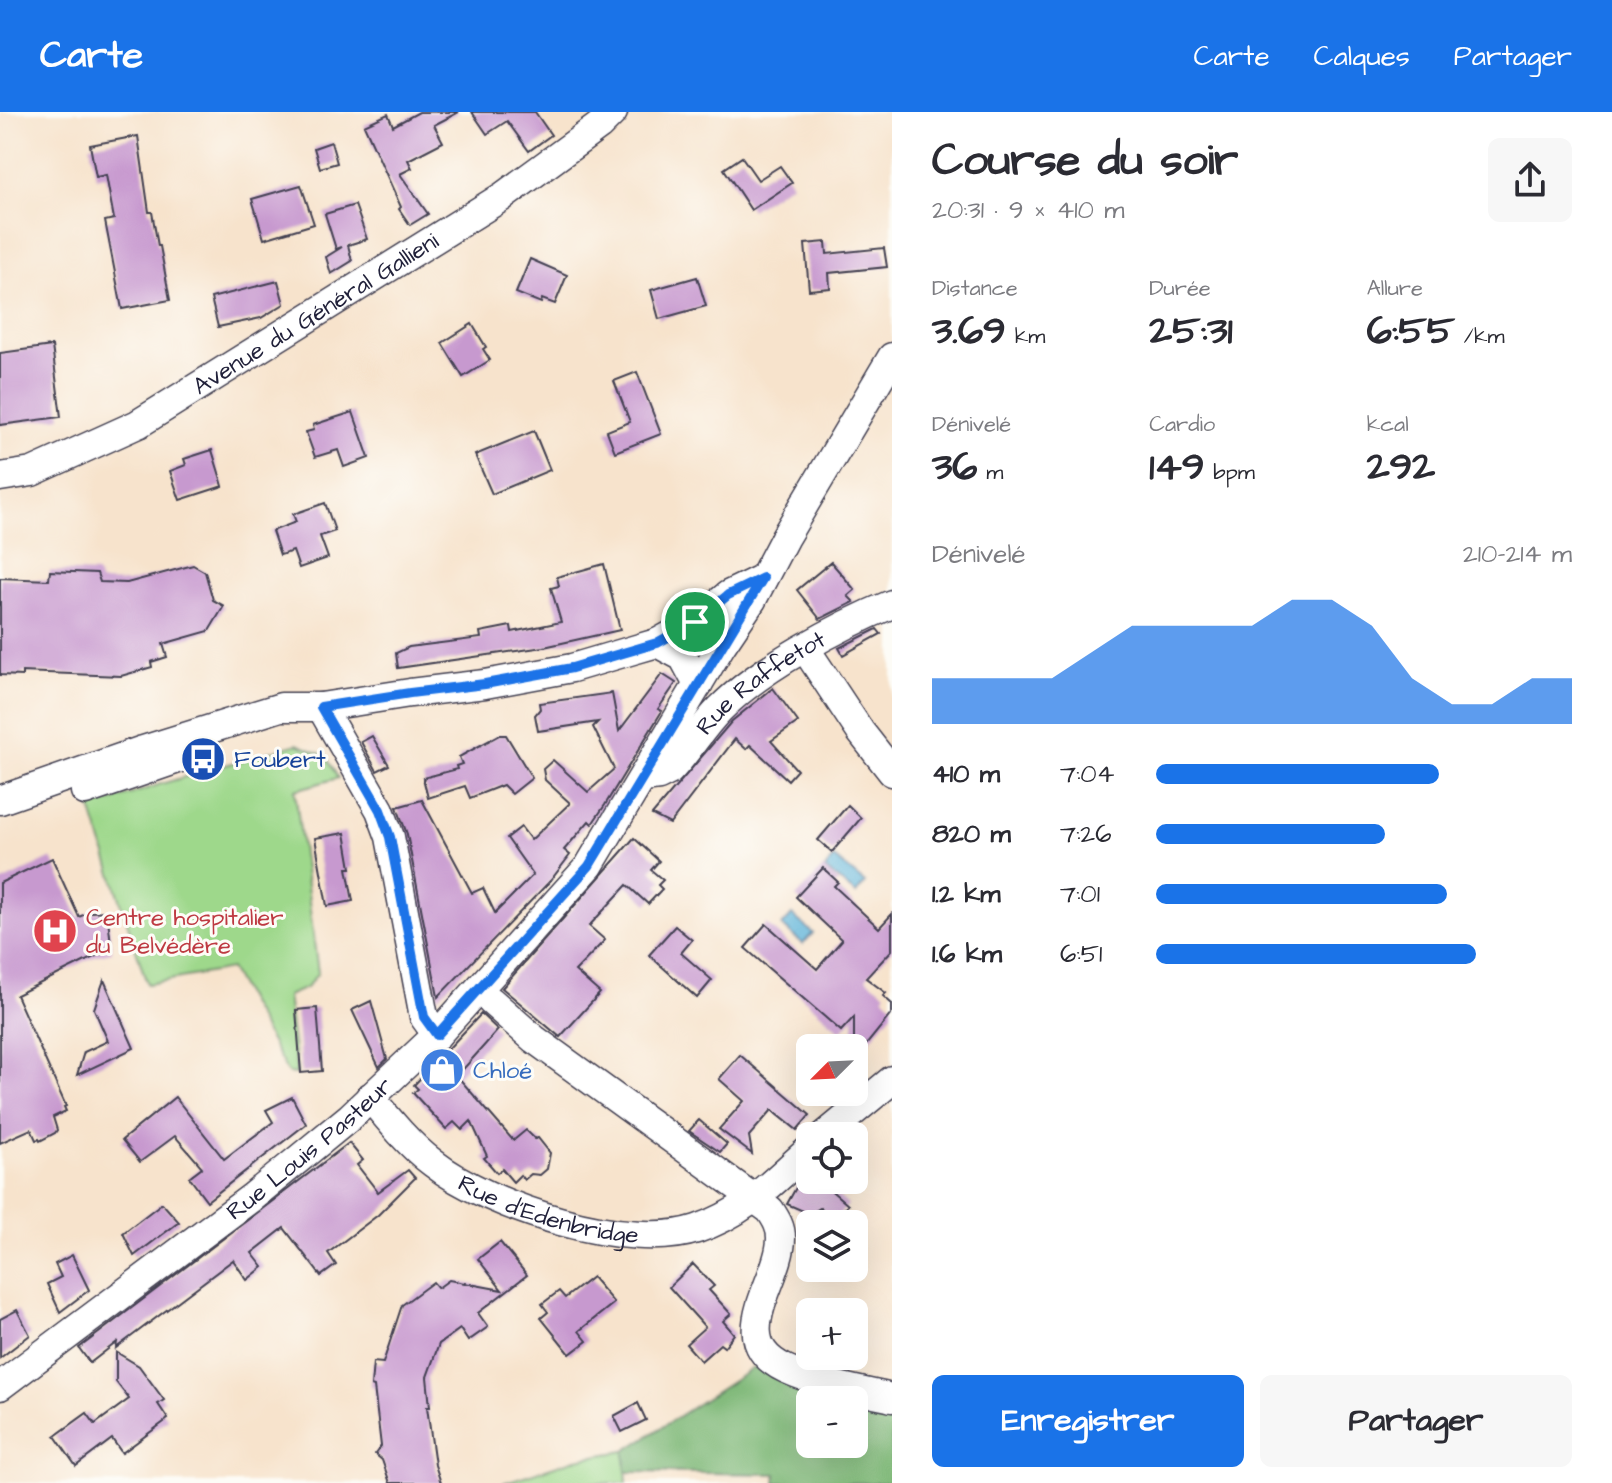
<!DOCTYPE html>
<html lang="fr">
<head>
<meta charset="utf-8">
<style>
  :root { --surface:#fff; --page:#f7f7f7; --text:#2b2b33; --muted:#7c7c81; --accent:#1a73e8 }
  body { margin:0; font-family:"Architects Daughter",sans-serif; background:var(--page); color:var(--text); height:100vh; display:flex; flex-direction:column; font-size:30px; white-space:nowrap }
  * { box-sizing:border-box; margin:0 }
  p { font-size:26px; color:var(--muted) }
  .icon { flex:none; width:44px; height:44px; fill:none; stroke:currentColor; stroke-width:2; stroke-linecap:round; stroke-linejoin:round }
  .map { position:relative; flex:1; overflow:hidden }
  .panel { display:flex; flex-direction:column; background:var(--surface); width:720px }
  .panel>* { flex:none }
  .needle { width:52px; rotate:246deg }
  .buttons { position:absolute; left:796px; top:922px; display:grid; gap:16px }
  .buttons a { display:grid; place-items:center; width:72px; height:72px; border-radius:12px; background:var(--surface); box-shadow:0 8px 32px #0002; font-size:40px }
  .pin { position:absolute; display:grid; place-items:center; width:68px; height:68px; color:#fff; margin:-34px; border:4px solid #fff; border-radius:50%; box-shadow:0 2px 8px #0007 }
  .round { display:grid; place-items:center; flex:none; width:84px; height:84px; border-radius:12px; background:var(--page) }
  .headline { display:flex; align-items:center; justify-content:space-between; height:136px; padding:0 40px }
  h1 { font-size:44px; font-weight:800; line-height:60px }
  .stats { display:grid; grid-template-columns:repeat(3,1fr); gap:12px; height:136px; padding:8px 40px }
  .stats div { display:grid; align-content:center }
  .stats b { font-size:40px; font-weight:800 }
  .stats small { font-size:22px; font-weight:400 }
  .stats p { font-size:22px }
  .chart { height:224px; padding:16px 40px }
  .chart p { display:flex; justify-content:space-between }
  .chart svg { width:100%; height:144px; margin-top:8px; fill:var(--accent); opacity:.7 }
  .button { display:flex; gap:16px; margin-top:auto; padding:16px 40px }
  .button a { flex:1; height:92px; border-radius:12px; background:var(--accent); color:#fff; font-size:32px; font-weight:800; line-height:92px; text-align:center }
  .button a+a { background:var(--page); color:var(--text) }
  ul { padding:0 40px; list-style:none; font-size:26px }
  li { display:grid; grid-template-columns:128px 96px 1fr; align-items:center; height:60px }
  li i { height:20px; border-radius:10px; background:var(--accent) }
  header { display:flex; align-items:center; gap:48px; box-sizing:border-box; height:112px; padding:0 40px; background:var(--accent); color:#fff }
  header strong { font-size:38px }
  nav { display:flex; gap:44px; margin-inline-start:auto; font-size:28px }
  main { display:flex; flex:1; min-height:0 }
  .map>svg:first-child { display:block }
</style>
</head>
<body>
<header>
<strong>Carte</strong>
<nav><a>Carte</a><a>Calques</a><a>Partager</a></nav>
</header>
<main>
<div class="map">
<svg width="892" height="1371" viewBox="0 0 892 1371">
  <rect width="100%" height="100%" fill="#fdfcf7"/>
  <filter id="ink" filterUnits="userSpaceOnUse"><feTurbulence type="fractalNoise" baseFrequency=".0125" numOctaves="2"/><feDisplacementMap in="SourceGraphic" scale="16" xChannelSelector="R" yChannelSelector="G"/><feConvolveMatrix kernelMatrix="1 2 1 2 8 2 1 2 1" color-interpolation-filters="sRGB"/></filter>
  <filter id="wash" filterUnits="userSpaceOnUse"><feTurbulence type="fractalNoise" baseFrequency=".006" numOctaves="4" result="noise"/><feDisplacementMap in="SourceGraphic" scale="32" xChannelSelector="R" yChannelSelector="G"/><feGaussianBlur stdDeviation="1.8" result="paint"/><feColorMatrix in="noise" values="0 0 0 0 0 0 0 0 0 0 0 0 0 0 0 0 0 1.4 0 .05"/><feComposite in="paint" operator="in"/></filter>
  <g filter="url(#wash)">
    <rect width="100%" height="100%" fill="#f7e3cc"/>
    <g fill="#9ed88b" stroke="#607d63" stroke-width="2">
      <polygon points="297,632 326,644 338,666 295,678 318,861 306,876 287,884 297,962 288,961 230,857 147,872 91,696 161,672"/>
      <polygon points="625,1339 627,1371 503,1371 576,1347"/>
    </g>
    <path fill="#7eb877" stroke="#506d59" stroke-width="2" fill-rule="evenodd" d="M753 1256 842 1285 892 1297V1371H776V1362L626 1360 625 1339ZM810 1288H854V1332H810Z"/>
    <g fill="#5bb2d8" stroke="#3e6a8a" stroke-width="2">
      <polygon points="834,746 865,771 856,782 825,757"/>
      <polygon points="792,803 813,821 803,832 782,814"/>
    </g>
    <g id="blocks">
      <g fill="#c799cf">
        <polygon points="419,0 459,0 434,13 443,30 408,48 412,56 400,62 428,102 410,113 399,97 401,95 364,13 388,2 393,14"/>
        <polygon points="472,0 535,0 551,23 529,39 507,9 487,22"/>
        <polygon points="138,24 149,100 152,100 158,134 160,134 170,188 122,197 105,109 114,107 106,63 96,65 90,33"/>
        <polygon points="331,30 337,51 320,56 314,36"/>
        <polygon points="742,45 758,68 780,54 792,71 751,98 724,57"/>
        <polygon points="301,73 314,112 264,127 252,87"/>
        <polygon points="355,93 367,127 348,133 352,149 331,162 326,145 342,135 336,137 325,102"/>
        <polygon points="826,130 827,142 884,136 887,155 829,161 830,176 809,178 805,132"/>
        <polygon points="530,147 567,163 555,192 542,187 541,191 516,181"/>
        <polygon points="697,165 706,194 659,207 651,178"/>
        <polygon points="278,169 284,192 261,206 218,215 211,186"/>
        <polygon points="472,212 486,235 483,237 490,248 463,265 442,231"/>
        <polygon points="52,234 61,305 0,313 0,241"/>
        <polygon points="637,260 661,322 615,340 607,319 630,310 614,269"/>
        <polygon points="353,300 369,346 344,355 338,338 315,345 306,320 314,318 313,313"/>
        <polygon points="534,319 550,358 492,382 475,343"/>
        <polygon points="212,338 223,374 180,388 170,359 186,353 184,347"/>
        <polygon points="325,391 335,419 320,424 328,446 299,456 293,439 280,443 272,419 296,410 293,402"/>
        <polygon points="831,450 855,478 848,484 854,490 820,507 797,478"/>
        <polygon points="604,452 620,518 544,535 398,556 396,541 409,535 481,526 480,520 511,514 512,520 561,510 551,476 559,474 557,465"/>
        <polygon points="193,453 205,460 213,488 224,494 209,519 163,532 167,545 151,550 152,555 121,564 22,560 22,564 0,563 0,466 49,468 50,459 97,461 100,470 127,471"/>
        <polygon points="877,517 881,522 843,543 839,536"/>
        <polygon points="662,562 676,571 658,597 662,599 605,693 592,712 589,709 564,738 570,743 551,768 438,885 407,722 397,695 422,688 472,781 483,776 495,801 533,763 507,726 521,715 531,728 570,691 545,668 543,657 553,648 588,680 614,657 593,615 598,610 538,619 535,603 540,597 539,591 612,581 619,619"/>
        <polygon points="773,576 798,610 771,629 797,658 788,668 750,633 746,637 735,627 670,712 652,703 732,609"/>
        <polygon points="499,623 506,623 532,666 512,682 503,673 470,686 465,674 428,686 423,666 457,657 456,654 462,652 459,645"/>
        <polygon points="372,624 389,653 377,659 361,630"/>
        <polygon points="848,693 861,706 832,740 818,728"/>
        <polygon points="345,721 351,756 347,756 353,789 327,794 315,726"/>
        <polygon points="634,726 659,749 651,758 663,768 658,773 662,777 648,792 627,773 589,814 605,828 575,859 600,881 560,925 502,876"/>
        <polygon points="52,746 79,805 90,800 107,799 112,840 98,843 16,883 66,994 64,995 66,999 53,1005 57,1018 55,1021 40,1029 39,1027 36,1028 31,1017 0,1031 0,771"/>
        <polygon points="823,756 838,770 834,774 879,816 892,802 892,838 866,866 886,881 883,884 892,892 892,901 854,948 854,905 841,919 745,836 766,812 817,857 842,828 796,785"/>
        <polygon points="675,814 692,828 681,841 712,868 697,886 649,843"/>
        <polygon points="104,868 134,936 77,963 84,940 108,929 94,897"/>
        <polygon points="371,889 387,947 379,955 352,898"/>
        <polygon points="317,896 322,959 301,961 296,898"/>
        <polygon points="481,902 498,918 457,964 511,1026 514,1028 526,1018 535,1027 538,1026 550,1041 547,1057 540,1063 531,1062 524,1068 520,1063 513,1070 502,1057 497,1061 484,1046 487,1044 471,1009 462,1018 454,1010 446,1017 413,981 418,977 414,973"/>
        <polygon points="740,943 810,1003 797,1018 772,998 749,1024 752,1042 719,1017 744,989 719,967"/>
        <polygon points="175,985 224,1047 273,1010 266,998 292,985 306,1012 207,1089 189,1065 202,1055 175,1024 140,1050 122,1028"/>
        <polygon points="699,1008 727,1032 720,1040 689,1019"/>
        <polygon points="349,1031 363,1048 357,1053 378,1080 408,1058 415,1066 378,1103 328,1141 336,1153 321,1164 284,1116 252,1141 263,1155 247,1168 233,1148 116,1236 117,1230 90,1251 79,1236"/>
        <polygon points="810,1060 810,1068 819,1068 848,1093 834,1108 820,1096 810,1102 787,1092 798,1072"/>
        <polygon points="162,1091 179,1110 134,1144 123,1121"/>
        <polygon points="500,1130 527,1163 478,1201 488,1215 468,1229 460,1217 439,1232 427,1265 430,1295 427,1295 435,1353 441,1371 390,1371 382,1348 375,1342 381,1334 374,1275 371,1274 373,1250 383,1251 402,1193 433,1170 438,1176 449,1168 502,1178 478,1147"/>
        <polygon points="72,1143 89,1178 60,1200 47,1172 61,1165 55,1152"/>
        <polygon points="693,1152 714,1174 709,1178 731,1202 723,1209 734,1222 724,1235 720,1232 701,1249 686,1232 705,1215 669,1175"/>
        <polygon points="592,1165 614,1191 579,1219 587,1229 570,1242 541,1206 548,1200 542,1192 559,1179 565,1186"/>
        <polygon points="17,1198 30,1223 0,1246 0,1207"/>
        <polygon points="116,1240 139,1254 164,1288 158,1292 168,1307 122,1341 112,1327 76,1354 55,1324 87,1301 95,1312 129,1287 116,1270"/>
        <polygon points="638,1291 646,1308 622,1320 614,1304"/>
      </g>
    </g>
  </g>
  <g filter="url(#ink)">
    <use href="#blocks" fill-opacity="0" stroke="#423f51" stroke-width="2"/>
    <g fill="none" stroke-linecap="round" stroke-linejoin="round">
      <g stroke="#423f51" stroke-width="31">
        <g id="minor">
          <path id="s1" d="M0 365 32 360 138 312 502 85 599 14 613 0"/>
          <polyline points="657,531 683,545 698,573"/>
          <polyline points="805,536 860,619 892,660"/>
          <polyline points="321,595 380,698 390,725 424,905 437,923"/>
          <path id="s2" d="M643 666 659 664 669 659C688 640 701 616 720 597 760 556 839 514 892 492"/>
          <polyline points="85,679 201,639"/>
          <polyline points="0,688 143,638 281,595 321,595 410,581 485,572 572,556 633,538 657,531 695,510 728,483 763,466"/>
          <path d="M491 889 534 927 770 1098C776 1107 781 1115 781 1126 781 1169 723 1228 786 1257 819 1272 857 1278 892 1286"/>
          <path id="s3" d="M370 985C388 1007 410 1034 433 1051 489 1095 628 1140 697 1117 747 1100 772 1070 810 1037"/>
          <polyline points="824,1024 892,968"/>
          <path id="s4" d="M0 1274 251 1086 350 1005 437 923 589 754 721 534 752 488 785 425 892 245"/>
        </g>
      </g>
      <use href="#minor" stroke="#fff" stroke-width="28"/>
    </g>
  </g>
  <g fill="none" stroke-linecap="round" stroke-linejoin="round" filter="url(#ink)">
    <g stroke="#fff" stroke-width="16">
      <polygon id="route" points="763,466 589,754 437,923 424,905 390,725 380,698 321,595 410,581 485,572 572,556 657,531 695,510 728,483"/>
    </g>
    <use href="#route" stroke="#1a73e8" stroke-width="10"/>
  </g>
  <defs>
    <g id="bus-disc" transform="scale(2.3)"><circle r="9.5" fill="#1a4fb4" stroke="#fdfcf7"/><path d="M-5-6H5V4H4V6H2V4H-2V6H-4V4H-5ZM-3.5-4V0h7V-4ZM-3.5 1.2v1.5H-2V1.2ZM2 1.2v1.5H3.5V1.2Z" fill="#fff"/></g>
    <g id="hospital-disc" transform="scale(2.3)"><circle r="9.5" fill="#e0444e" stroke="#fdfcf7"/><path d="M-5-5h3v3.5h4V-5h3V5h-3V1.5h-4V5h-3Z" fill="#fff"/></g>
    <g id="shop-disc" transform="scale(2.3)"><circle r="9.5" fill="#3f7fe0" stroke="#fdfcf7"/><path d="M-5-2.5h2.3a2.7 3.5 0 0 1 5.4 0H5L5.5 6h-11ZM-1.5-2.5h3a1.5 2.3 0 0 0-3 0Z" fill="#fff"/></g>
  </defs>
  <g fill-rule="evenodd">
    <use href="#bus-disc" x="203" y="647"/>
    <use href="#hospital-disc" x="55" y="819"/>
    <use href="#shop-disc" x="442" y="958"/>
  </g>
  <g text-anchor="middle" stroke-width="6" stroke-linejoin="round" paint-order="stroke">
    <g font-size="24" fill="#22223b" stroke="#fdfcf7">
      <text dy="8" stroke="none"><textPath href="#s1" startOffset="358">Avenue du Général Gallieni</textPath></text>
      <text dy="8" stroke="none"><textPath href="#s2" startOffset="156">Rue Raffetot</textPath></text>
      <text dy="8" stroke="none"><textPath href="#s4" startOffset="390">Rue Louis Pasteur</textPath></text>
      <text dy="8" stroke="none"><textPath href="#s3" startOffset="218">Rue d'Edenbridge</textPath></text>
    </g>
    <g font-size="24" fill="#164399" stroke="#fdfcf7" text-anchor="start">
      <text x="234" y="655">Foubert</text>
    </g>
    <g font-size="24" fill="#be3a42" stroke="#fdfcf7" text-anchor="start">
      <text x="86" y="813">Centre hospitalier<tspan x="86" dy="28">du Belvédère</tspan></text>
    </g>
    <g font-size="24" fill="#366cbe" stroke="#fdfcf7" text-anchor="start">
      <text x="473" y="966">Chloé</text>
    </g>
  </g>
</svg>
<div class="buttons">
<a><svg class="needle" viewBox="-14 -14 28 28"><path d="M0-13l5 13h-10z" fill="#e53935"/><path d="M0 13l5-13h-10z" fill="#7c7c81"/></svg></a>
<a><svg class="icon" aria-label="locate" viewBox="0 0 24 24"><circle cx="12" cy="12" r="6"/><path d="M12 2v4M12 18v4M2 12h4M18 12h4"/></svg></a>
<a><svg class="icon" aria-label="layers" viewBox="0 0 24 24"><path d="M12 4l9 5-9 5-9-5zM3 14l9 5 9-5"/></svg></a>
<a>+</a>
<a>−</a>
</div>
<div class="pin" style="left:695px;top:510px;background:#1e9e55"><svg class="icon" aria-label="arrive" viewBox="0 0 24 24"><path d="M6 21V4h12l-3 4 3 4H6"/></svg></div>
</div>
<section class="panel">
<div class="headline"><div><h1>Course du soir</h1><p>20:31 · 9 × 410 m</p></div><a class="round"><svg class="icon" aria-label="share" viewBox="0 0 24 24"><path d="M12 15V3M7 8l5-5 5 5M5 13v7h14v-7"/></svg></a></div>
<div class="stats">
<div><p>Distance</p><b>3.69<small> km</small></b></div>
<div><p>Durée</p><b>25:31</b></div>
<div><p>Allure</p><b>6:55<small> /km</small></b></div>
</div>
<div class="stats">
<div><p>Dénivelé</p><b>36<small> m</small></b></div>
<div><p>Cardio</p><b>149<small> bpm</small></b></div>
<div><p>kcal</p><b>292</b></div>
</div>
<div class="chart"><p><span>Dénivelé</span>210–214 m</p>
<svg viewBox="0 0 160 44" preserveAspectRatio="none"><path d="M0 44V30L10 30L20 30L30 30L40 22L50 14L60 14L70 14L80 14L90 6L100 6L110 14L120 30L130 38L140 38L150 30L160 30V44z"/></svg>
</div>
<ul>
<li><b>410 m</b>7:04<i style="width:68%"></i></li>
<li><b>820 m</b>7:26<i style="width:55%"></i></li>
<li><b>1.2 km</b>7:01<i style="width:70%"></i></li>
<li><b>1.6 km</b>6:51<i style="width:77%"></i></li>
</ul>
<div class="button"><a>Enregistrer</a><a>Partager</a></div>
</section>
</main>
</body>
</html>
